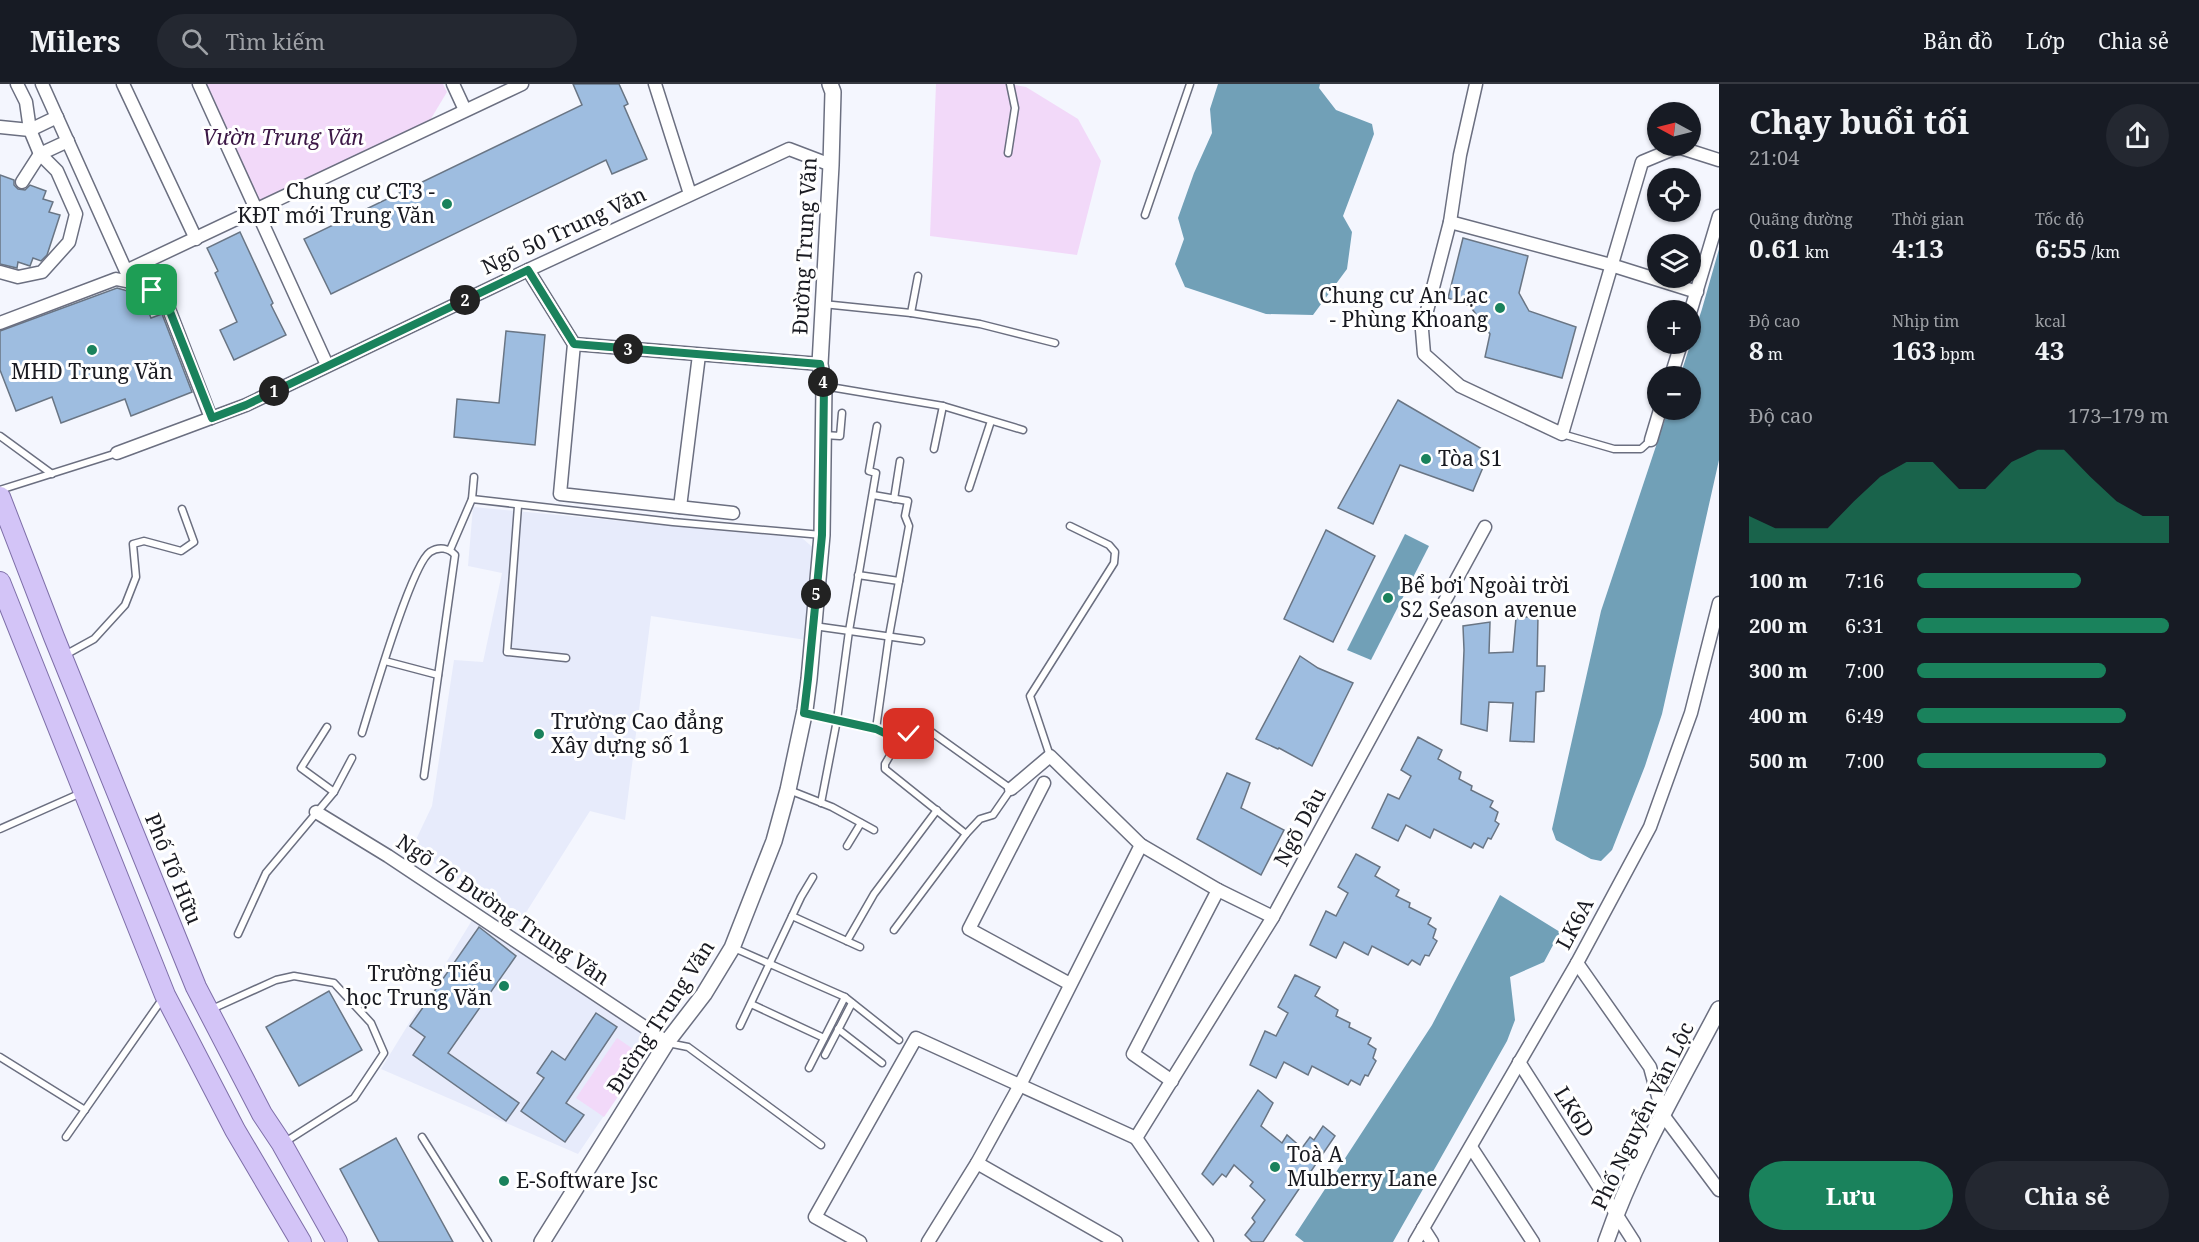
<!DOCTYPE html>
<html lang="vi">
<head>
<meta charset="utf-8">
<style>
  :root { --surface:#171b24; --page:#242831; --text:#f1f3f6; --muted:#9ea1a6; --line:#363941; --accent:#1a825c }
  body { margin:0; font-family:"Noto Serif",serif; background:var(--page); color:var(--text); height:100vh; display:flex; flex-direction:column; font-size:22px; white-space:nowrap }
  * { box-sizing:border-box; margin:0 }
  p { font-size:20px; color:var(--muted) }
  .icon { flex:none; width:33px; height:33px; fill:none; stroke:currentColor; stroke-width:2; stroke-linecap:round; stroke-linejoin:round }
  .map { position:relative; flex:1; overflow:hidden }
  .sheet { display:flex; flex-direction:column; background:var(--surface); width:480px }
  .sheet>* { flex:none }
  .needle { width:39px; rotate:277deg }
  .controls { position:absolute; left:1647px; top:18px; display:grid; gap:12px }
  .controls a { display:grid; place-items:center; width:54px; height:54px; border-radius:50%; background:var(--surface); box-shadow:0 2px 4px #0004; font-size:30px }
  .pin { position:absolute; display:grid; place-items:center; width:51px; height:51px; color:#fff; margin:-26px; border-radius:12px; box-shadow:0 3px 9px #0006 }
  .km { position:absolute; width:30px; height:30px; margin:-15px; border-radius:50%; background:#222; color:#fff; font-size:16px; line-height:30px; text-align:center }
  .round { display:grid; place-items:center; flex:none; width:63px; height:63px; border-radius:32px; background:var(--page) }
  .summary { display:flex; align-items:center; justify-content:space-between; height:102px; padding:0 30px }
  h1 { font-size:33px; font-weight:700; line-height:45px }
  .metrics { display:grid; grid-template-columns:repeat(3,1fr); gap:9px; height:102px; padding:6px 30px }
  .metrics div { display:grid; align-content:center }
  .metrics b { font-size:26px; font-weight:700 }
  .metrics small { font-size:16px; font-weight:400 }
  .metrics p { font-size:16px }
  .chart { height:168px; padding:12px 30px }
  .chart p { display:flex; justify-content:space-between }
  .chart svg { width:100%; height:108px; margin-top:6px; fill:var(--accent); opacity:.7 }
  .action { display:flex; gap:12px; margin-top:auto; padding:12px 30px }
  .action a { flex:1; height:69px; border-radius:36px; background:var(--accent); color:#fff; font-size:24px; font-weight:700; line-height:69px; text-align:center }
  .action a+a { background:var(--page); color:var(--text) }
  ul { padding:0 30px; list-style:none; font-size:20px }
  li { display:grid; grid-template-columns:96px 72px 1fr; align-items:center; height:45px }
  li i { height:15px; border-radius:8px; background:var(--accent) }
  header { display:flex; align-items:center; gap:36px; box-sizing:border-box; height:84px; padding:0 30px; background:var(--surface); border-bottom:2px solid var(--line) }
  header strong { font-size:28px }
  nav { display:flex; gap:33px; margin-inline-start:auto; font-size:21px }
  .search { width:420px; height:54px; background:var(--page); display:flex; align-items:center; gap:15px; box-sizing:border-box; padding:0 21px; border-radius:33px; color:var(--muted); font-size:22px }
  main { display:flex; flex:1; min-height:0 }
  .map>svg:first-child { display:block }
</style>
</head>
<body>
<header>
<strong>Milers</strong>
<div class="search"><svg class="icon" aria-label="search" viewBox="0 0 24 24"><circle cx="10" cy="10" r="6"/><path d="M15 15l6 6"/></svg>Tìm kiếm</div>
<nav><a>Bản đồ</a><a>Lớp</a><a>Chia sẻ</a></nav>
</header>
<main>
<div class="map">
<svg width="1719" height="1158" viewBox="0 0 1719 1158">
  <rect width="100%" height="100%" fill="#f4f6fe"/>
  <g fill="#e7ebfb">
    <polygon points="473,423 802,454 817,467 806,556 651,532 625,736 590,727 520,838 412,764 432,722 454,576 483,578 502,489 468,482"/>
    <polygon points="474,833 656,955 578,1070 381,985"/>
  </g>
  <g fill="#f2d9f9">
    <polygon points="199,0 443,0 447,8 423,48 257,125"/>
    <polygon points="936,0 1010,0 1026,3 1078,35 1101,77 1077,171 930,152"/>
    <polygon points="617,954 645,973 604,1033 576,1014"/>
  </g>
  <g fill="#71a0b7">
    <polygon points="1218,0 1320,0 1319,4 1336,26 1372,40 1374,50 1343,132 1352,148 1347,185 1313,231 1266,230 1185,203 1175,180 1184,155 1178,134 1194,89 1212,49 1210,25"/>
    <polygon points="1719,165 1719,376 1662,630 1645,682 1612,766 1601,777 1591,775 1556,756 1552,745 1601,527 1668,326 1690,326 1690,292 1680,292 1702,225"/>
    <polygon points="1405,450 1429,462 1371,576 1347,566"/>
    <polygon points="1500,811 1560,848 1544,878 1510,893 1515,936 1507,957 1393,1158 1304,1158 1295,1151 1432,941"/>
  </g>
  <g fill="#9ebde0" stroke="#697584" stroke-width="1.5">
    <polygon points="573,0 619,0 628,20 624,22 647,75 612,90 606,76 331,210 304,155 582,21"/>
    <polygon points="0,91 14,96 14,101 18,105 25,106 30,101 46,107 43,115 53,118 49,128 60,131 47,171 41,177 33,174 30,182 18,178 17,184 0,180"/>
    <polygon points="240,148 273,219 271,221 286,251 234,276 220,246 237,238 215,189 218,187 207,164"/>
    <polygon points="1463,154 1528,172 1519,209 1529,227 1576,243 1562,294 1485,273 1490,250 1470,222 1448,214"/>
    <polygon points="117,204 142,211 151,234 162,230 192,308 131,332 125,315 61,339 52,313 16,327 0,286 0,247"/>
    <polygon points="506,247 545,251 535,361 454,353 457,315 499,319"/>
    <polygon points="1398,316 1489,369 1473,407 1400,381 1373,440 1338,424"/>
    <polygon points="1326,446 1375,472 1333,558 1284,535"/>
    <polygon points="1538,532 1537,582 1545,582 1544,607 1536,608 1534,658 1510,657 1513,619 1489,618 1487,647 1461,640 1464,566 1463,542 1490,538 1489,569 1513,568 1516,534"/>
    <polygon points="1300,572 1318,584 1353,599 1312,682 1279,664 1278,665 1256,655"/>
    <polygon points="1418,653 1442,666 1438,675 1461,688 1459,695 1472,702 1471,706 1493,717 1490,723 1498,728 1495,737 1499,740 1491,755 1488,754 1483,764 1474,759 1471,764 1434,745 1430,754 1406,741 1398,757 1372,744 1388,710 1399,715 1411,692 1401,686"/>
    <polygon points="1227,689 1250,699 1241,724 1284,746 1261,791 1197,755"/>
    <polygon points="1356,770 1380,783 1375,792 1399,806 1396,812 1410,819 1409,823 1431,834 1428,840 1436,845 1433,854 1437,857 1429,872 1425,871 1420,881 1412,876 1408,881 1372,862 1368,871 1344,858 1336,874 1310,861 1326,827 1336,832 1348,809 1338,803"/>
    <polygon points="479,843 516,872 448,969 519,1019 506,1037 413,971 425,953 410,942"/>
    <polygon points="1295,891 1320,903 1315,912 1338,926 1336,932 1350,939 1349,943 1371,954 1368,960 1376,965 1373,974 1376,977 1368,992 1365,991 1360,1001 1351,996 1348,1001 1312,982 1308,991 1284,978 1276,994 1250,981 1265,947 1276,952 1288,929 1278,923"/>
    <polygon points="329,907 362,966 299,1002 266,943"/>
    <polygon points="596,929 617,943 566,1019 584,1031 565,1058 521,1027 544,994 537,989 552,967 565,976"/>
    <polygon points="1258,1006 1273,1019 1261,1042 1282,1059 1287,1051 1302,1064 1310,1053 1314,1056 1323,1042 1335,1052 1263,1158 1252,1158 1245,1151 1255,1138 1252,1134 1265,1116 1250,1102 1253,1098 1234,1081 1226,1093 1222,1090 1213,1101 1202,1090"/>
    <polygon points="396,1054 453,1158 379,1158 340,1085"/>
  </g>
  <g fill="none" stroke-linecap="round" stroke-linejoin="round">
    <g stroke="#6b6f80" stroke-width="9">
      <g id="service">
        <polyline points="1008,69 1015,24 1010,0"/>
        <polyline points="1145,131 1190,0"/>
        <polyline points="823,220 911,229 980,240 1055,259"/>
        <polyline points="911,229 918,192"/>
        <polyline points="824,302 943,322 1023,346"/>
        <polyline points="1562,350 1614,365 1641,365 1651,356"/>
        <polyline points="824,351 840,352 842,329"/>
        <polyline points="0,352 52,390"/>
        <polyline points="934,365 943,322"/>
        <polyline points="969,404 991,337"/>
        <polyline points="0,406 117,369"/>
        <polyline points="873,411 908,417 905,432 909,442 889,552 876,645"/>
        <polyline points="472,415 474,393"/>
        <polyline points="894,415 900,377"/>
        <polyline points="518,422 507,568 566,574"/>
        <polyline points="450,466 472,415 673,438 822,451"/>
        <polyline points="858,491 899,497"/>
        <polyline points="814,542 921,557"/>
        <polyline points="65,571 94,555 125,521 136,493 133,460 144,457 181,467 194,458 182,425"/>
        <polyline points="385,577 438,591"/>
        <polyline points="804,629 876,645 899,656 909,650 914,637 916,637 1011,705 993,731 980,735 966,750 894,846"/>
        <polyline points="327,643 301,684 334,708"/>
        <path d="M362 649C371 620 411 481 430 468 439 462 449 464 455 471L424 692"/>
        <polyline points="899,656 885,680 885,685 966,750"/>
        <polyline points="1050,672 1030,612 1114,479 1115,468 1109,461 1070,442"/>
        <polyline points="789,706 832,723 874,746"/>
        <polyline points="821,719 837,636 849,547 876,389 869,387 877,342"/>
        <polyline points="0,745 81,709"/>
        <polyline points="847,762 861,739"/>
        <polyline points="792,832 860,863"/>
        <polyline points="238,850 266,789 334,708 352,674"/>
        <polyline points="847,857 874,810 937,726"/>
        <polyline points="734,864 845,913 809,984"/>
        <polyline points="845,913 899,956"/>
        <polyline points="751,920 824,954"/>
        <polyline points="212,925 276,896 294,892 334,899 371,939 384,969 354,1014 285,1058"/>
        <polyline points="740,942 801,813 813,793"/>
        <polyline points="838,945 882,979"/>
        <polyline points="668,959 688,963 821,1061"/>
        <polyline points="825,971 852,919"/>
        <polyline points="0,973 85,1026"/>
        <polyline points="66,1053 163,914"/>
        <polyline points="422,1053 488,1158"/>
      </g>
    </g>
    <g stroke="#6b6f80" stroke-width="15">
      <g id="minor">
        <polyline points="42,0 126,187 522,0"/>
        <polyline points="123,0 196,155"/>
        <polyline points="199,0 327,281"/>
        <polyline points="453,0 465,26"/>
        <polyline points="655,0 690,110"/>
        <polyline points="1476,0 1460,71 1450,138 1422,246 1424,270 1460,302 1562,350 1642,78 1678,63 1719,76"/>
        <polyline points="0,43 30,46 57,33"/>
        <polyline points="22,98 40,70 68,57"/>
        <polyline points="1450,138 1611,181 1697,208"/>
        <polyline points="528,186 574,260 560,410 733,429"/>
        <polyline points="0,188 18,193 42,188 69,158 76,130 57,87 40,70 30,46 26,18 17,0"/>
        <polyline points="1690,229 1719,132"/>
        <polyline points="0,239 116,195 135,199 152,206 167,220 211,334"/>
        <polyline points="574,260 820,280"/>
        <polyline points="1671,292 1681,260"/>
        <polyline points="1651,356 1660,326"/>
        <polyline points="117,369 246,321 528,186 789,65 831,81"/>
        <polyline points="680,423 699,271"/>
        <polyline points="1044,699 969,845 1070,900"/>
        <polyline points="1011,705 1050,672 1141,761 1218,806 1273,833"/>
        <polyline points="316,728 388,772 667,958"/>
        <polyline points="1577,879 1650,983 1663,1031 1719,1106"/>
        <polyline points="1519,978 1634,1158"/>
        <polyline points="1172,997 1133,970 1218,806"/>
        <polyline points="1136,1054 1273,833 1485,443"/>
        <polyline points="1136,1054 1207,1158"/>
        <polyline points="1471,1063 1533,1158"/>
        <polyline points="977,1079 1116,1158"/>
        <polyline points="1423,1144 1432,1158"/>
        <polyline points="860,1158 815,1133 916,954 1136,1054"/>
        <polyline points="928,1158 977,1079 1020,1001 1141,761"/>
        <polyline points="1415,1158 1577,879 1650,743 1691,629 1719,519"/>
      </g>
    </g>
    <g stroke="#6b6f80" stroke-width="18">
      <g id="tertiary">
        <polyline points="542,1158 667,958 704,910 732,864 774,757 788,706 805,626 809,595 822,451 824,302 820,280 831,81 833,8 830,0"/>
        <path d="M1606 1158C1634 1077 1679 1001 1719 925"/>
      </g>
    </g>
    <g stroke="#7e6fa8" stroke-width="22">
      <g id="primary">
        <polyline points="0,413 54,553 196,903 262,1030 282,1060 337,1158"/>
        <polyline points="0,498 165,911 235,1046 301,1158"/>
      </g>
    </g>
    <use href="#service" stroke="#fff" stroke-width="6"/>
    <use href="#minor" stroke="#fff" stroke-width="12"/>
    <use href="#tertiary" stroke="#fff" stroke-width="15"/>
    <use href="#primary" stroke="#d3c4f7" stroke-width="20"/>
  </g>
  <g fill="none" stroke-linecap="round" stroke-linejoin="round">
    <g stroke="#fff" stroke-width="12">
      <polyline id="route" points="152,206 167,220 212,334 246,321 528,186 574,260 820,280 824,302 822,451 808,595 804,629 876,645 899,656 909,650"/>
    </g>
    <use href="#route" stroke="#1a825c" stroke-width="8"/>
  </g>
  <g fill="#1a825c" stroke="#fff" stroke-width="2">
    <circle cx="447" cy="120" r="6"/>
    <circle cx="1500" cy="224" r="6"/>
    <circle cx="92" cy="266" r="6"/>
    <circle cx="1426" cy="375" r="6"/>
    <circle cx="1388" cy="514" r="6"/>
    <circle cx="539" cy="650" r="6"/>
    <circle cx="504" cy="902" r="6"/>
    <circle cx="1275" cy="1083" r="6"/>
    <circle cx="504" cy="1097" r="6"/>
  </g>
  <g text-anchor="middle" stroke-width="6" stroke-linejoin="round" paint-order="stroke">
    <g font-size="21" font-style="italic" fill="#3c1846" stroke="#fff">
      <text x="283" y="61">Vườn Trung Văn</text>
    </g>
    <g font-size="21" fill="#191a21" stroke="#fff" text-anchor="start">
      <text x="435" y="115" text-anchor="end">Chung cư CT3 -<tspan x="435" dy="24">KĐT mới Trung Văn</tspan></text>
      <text x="1488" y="219" text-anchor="end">Chung cư An Lạc<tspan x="1488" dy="24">- Phùng Khoang</tspan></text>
      <text x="92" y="295" text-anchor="middle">MHD Trung Văn</text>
      <text x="1438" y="382">Tòa S1</text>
      <text x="1400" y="509">Bể bơi Ngoài trời<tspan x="1400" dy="24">S2 Season avenue</tspan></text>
      <text x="551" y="645">Trường Cao đẳng<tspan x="551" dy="24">Xây dựng số 1</tspan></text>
      <text x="492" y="897" text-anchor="end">Trường Tiểu<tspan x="492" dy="24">học Trung Văn</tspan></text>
      <text x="1287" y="1078">Toà A<tspan x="1287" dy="24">Mulberry Lane</tspan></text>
      <text x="516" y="1104">E-Software Jsc</text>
    </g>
    <g font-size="21" fill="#191a21" stroke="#fff">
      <text transform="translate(564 147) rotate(-25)" y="7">Ngõ 50 Trung Văn</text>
      <text transform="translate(805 162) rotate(-87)" y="7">Đường Trung Văn</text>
      <text transform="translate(1300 743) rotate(-62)" y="7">Ngõ Dâu</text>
      <text transform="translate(173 785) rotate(68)" y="7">Phố Tố Hữu</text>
      <text transform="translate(503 826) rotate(34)" y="7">Ngõ 76 Đường Trung Văn</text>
      <text transform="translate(1575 840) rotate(-62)" y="7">LK6A</text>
      <text transform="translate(661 933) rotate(-57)" y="7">Đường Trung Văn</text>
      <text transform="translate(1574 1028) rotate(58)" y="7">LK6D</text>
      <text transform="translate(1643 1032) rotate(-64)" y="7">Phố Nguyễn Văn Lộc</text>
    </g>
  </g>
</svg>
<div class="controls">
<a><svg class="needle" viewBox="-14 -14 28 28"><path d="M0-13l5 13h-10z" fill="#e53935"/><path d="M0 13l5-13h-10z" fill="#9ea1a6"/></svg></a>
<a><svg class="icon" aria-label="locate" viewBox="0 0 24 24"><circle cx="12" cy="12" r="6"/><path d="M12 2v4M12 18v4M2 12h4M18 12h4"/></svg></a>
<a><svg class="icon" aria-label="layers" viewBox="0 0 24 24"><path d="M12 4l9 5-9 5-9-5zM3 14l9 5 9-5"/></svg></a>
<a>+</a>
<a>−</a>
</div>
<div class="pin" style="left:152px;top:206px;background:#1e9e55"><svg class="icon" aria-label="arrive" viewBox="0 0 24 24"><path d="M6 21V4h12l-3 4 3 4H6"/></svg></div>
<div class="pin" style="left:909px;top:650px;background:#d93025"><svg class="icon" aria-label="check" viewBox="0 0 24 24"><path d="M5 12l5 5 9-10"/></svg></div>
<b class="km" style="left:274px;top:307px">1</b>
<b class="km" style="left:465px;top:216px">2</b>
<b class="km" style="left:628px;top:265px">3</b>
<b class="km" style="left:823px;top:298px">4</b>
<b class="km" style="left:816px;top:510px">5</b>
</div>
<section class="sheet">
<div class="summary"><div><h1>Chạy buổi tối</h1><p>21:04</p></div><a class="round"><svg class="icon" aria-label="share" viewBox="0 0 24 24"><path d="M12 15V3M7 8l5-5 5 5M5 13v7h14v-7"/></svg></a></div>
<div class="metrics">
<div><p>Quãng đường</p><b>0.61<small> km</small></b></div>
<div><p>Thời gian</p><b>4:13</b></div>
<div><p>Tốc độ</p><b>6:55<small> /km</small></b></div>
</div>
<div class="metrics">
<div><p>Độ cao</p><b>8<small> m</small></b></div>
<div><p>Nhịp tim</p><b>163<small> bpm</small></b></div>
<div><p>kcal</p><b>43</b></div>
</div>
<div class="chart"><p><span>Độ cao</span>173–179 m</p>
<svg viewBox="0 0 160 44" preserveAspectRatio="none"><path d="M0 44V33L10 38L20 38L30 38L40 27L50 17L60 11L70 11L80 22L90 22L100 11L110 6L120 6L130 17L140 27L150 33L160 33V44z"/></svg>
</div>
<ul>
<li><b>100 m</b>7:16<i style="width:65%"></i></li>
<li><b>200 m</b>6:31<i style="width:100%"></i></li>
<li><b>300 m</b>7:00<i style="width:75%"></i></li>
<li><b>400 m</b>6:49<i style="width:83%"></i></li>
<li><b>500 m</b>7:00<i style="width:75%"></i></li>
</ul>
<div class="action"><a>Lưu</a><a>Chia sẻ</a></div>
</section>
</main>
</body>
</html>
